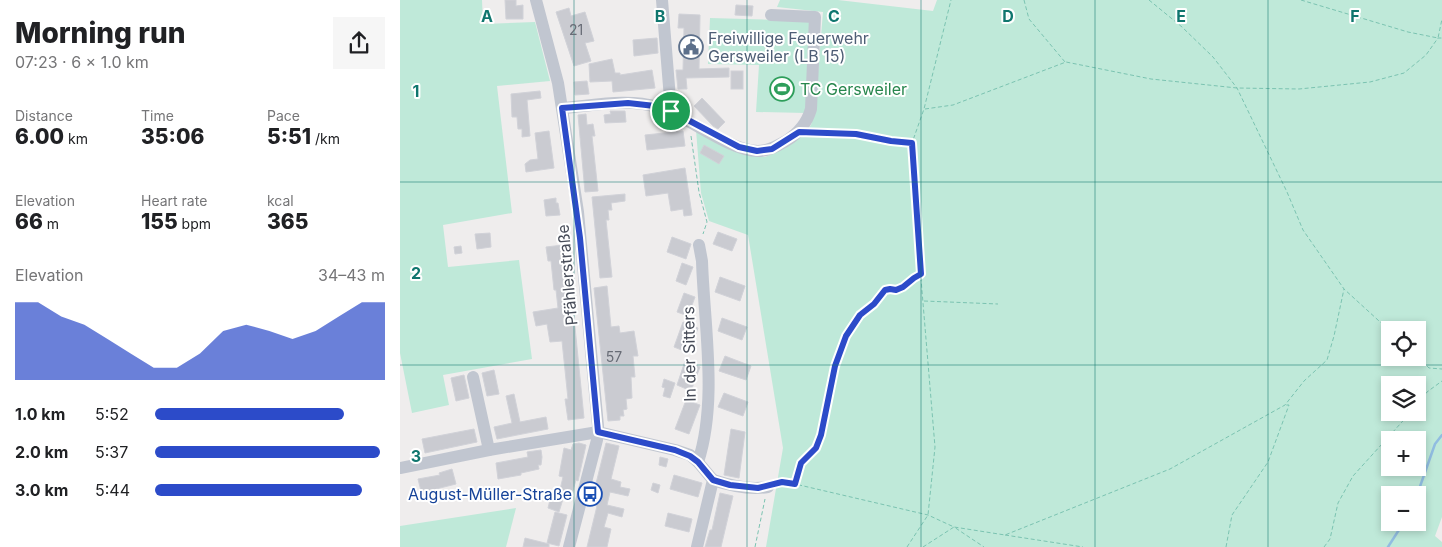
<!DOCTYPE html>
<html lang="en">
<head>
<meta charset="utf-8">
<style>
  :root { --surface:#fff; --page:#f6f6f6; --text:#202124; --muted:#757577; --accent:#2c4bc9 }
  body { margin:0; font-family:Inter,sans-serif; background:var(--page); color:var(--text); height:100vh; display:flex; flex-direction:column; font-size:19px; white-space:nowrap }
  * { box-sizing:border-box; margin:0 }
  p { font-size:16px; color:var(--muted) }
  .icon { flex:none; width:28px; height:28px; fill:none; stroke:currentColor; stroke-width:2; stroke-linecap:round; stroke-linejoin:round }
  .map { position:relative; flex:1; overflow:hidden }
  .sheet { display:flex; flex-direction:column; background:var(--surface); width:400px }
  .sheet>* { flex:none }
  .buttons { position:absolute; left:981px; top:321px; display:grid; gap:10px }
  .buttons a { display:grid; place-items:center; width:45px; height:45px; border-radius:0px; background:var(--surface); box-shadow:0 2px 8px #0003; font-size:25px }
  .pin { position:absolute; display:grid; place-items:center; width:42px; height:42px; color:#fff; margin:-21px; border:2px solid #fff; border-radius:50%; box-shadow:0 1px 5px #0007 }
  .round { display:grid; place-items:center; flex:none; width:52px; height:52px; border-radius:0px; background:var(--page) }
  .headline { display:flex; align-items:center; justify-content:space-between; height:85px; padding:0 15px }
  h1 { font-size:28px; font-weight:800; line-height:38px }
  .figures { display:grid; grid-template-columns:repeat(3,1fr); gap:8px; height:85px; padding:5px 15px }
  .figures div { display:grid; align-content:center }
  .figures b { font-size:21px; font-weight:800 }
  .figures small { font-size:14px; font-weight:400 }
  .figures p { font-size:14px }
  .chart { height:140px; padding:10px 15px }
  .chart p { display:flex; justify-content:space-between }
  .chart svg { width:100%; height:90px; margin-top:5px; fill:var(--accent); opacity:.7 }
  ul { padding:0 15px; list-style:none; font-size:16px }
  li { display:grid; grid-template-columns:80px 60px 1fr; align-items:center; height:38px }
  li i { height:12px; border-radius:6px; background:var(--accent) }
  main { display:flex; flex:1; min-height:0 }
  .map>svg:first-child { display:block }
</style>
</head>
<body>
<main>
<section class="sheet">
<div class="headline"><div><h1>Morning run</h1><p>07:23 · 6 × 1.0 km</p></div><a class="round"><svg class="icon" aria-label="share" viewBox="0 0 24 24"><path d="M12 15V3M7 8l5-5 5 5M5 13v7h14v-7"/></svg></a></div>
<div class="figures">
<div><p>Distance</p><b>6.00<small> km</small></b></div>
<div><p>Time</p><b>35:06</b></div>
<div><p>Pace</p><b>5:51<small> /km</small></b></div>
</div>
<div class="figures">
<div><p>Elevation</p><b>66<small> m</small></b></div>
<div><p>Heart rate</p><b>155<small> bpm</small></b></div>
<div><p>kcal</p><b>365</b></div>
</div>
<div class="chart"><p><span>Elevation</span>34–43 m</p>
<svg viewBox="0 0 160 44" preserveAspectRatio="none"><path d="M0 44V6L10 6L20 13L30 17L40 24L50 31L60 38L70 38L80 31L90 20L100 17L110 20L120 24L130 20L140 13L150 6L160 6V44z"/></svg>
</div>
<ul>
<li><b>1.0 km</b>5:52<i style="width:82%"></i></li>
<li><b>2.0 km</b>5:37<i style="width:98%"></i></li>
<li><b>3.0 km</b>5:44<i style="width:90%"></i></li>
</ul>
</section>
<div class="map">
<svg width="1042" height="547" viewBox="0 0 1042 547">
  <rect width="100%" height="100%" fill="#efeded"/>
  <g fill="#bfe9d9" fill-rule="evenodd">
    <polygon points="0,0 82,0 83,24 135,22 150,81 97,86 112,213 43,225 48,267 119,260 132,359 43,375 49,405 12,413 0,353"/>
    <path d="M380 0H438L533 11 537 0H1042V517L1035 536 1042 542V547H366L383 448 348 235 309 221 301 193 296 130 340 151 365 157 385 148 402 136 411 125 415 108 423 12 377 7ZM990 330H1018V358H990ZM990 385H1018V412H990ZM990 440H1018V468H990ZM990 495H1018V522H990Z"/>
    <polygon points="310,18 410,21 406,113 356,112 359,65 308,64"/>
    <polygon points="116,508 106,547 0,547 0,526"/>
  </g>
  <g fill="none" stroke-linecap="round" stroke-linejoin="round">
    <g stroke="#91bde1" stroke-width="2.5">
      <polyline points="1017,495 1035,444 1042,435"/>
      <polyline points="988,547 1004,522"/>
    </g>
  </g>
  <g fill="#cacbd1" stroke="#d1d2d8">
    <polygon points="105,0 116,0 116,6 123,5 123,19 106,19"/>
    <polygon points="336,5 353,6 352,16 335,15"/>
    <polygon points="169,8 171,16 185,12 194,41 185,43 191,61 174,66 156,12"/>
    <polygon points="279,14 300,15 299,69 329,68 329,77 286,78 287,89 278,89 276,70 283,70 284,28 278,28"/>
    <polygon points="257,38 258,53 234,56 233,40"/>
    <polygon points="212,59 215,73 220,73 220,75 252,70 255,88 213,92 212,81 190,82 189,64"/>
    <rect x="331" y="71" width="12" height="18"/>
    <polygon points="187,81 189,94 175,95 174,82"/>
    <polygon points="140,91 141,98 127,100 130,136 122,137 122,129 118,129 117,117 112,117 111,94"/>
    <polygon points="302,98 325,122 318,129 313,126 294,106"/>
    <polygon points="210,111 225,111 226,122 205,123 204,115 211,114"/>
    <polygon points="186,114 187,125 193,124 195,136 192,136 198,191 185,192 178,115"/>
    <polygon points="149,131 154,168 126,172 125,164 130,160 138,159 135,133"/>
    <polygon points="283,131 285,146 247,150 245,135"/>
    <polygon points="304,145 324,156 319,164 300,153"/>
    <polygon points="285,168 292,215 284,216 283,209 271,211 268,193 246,196 243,175"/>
    <polygon points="225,194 225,201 211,203 212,210 208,210 209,220 206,220 212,277 200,278 192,197"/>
    <polygon points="156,198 156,203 158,203 160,215 146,216 144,200"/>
    <polygon points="318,232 337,239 332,251 313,244"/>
    <polygon points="90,233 91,247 77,249 75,234"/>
    <polygon points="272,237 291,244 286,259 267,252"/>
    <polygon points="163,245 167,287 172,317 174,317 184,418 168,420 165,399 168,399 162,341 150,342 147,324 136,326 133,312 158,308 156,290 154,290 151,261 148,261 146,247"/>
    <polygon points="61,246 62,253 55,254 54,247"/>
    <polygon points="282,263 293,267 286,285 276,281"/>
    <polygon points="320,277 345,286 340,301 315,292"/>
    <polygon points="207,286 211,327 219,326 220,333 234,331 238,356 233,356 235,377 231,377 232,398 226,399 227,409 223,410 224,416 220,416 220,420 208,421 194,288"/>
    <polygon points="284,293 295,297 288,316 277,312"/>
    <polygon points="322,318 347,327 342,340 318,331"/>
    <polygon points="283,322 298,328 289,353 274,347"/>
    <polygon points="325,356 351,366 346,380 319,371"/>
    <polygon points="285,361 300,367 291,391 277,385"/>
    <polygon points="94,370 99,394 87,396 82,373"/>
    <polygon points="64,375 69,398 56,401 51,378"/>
    <polygon points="264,379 275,383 270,398 263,396 265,388 262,387"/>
    <polygon points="324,393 348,402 343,416 318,407"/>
    <polygon points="114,394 120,422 146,417 148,429 97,439 94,427 112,423 106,396"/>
    <polygon points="286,400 300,405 289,434 275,429"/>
    <polygon points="74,429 77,442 25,453 22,439"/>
    <polygon points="331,429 345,432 339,478 324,475"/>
    <polygon points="179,443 186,445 178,481 176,480 170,501 163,499 159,512 148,508 151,496 158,498 163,477 159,476 164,448 171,450 173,444"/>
    <polygon points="206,443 219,446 211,479 221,482 220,487 230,489 228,496 210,492 207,505 224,509 222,517 208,513 204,527 211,529 207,547 187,547 197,506 191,504"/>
    <polygon points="141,450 142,457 141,465 138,465 139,469 121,473 121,475 98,479 96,463 128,457 127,452"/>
    <polygon points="260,457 268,459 266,467 259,465"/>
    <polygon points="52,469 56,484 36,489 37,492 22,495 18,479 40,475 39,473"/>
    <polygon points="274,475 302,483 298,497 270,489"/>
    <polygon points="253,483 260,485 258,493 251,490"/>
    <polygon points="320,493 333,496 321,547 305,547 310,530 312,530"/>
    <polygon points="155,512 167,515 159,546 147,543"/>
    <polygon points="268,513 292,519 289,532 265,526"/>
    <polygon points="125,538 149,544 149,547 123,547"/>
  </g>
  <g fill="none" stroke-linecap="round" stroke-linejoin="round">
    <g stroke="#7bc3b1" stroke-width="1" stroke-dasharray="4 2.5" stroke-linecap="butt">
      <polyline points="624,0 629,19 665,62"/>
      <polyline points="749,0 782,27 813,57 837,88 887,192 903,230 944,289 990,331"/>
      <polyline points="901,0 1008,32 1038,38 1042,19"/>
      <polyline points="525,109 553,105 666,62 751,79 837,88 899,89 970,82 1004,73 1026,55 1038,38 1042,38"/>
      <polyline points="412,132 456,134 491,141 512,143"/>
      <polyline points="291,136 299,192 307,222 303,234"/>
      <polyline points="524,301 598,304"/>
      <polyline points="1018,357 1029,368 1042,369"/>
      <polyline points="1018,404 1027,392 1042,381"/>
      <polyline points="379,483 382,482 395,484 528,515 554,527 605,535 770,469 885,405 904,381 927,360 934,336 944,289"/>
      <polyline points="395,484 401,463 416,448 421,435 435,366 446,336 460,315 474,305 485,290 490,289 496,290 503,287 521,275"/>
      <polyline points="605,535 683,547"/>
      <polyline points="355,547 365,499"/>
      <polyline points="507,547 528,515 535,447 519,255 512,143 524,109 551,0"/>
      <polyline points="523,547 554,527 584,547"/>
      <polyline points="826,547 832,515 868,462 889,405 885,405"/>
      <polyline points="924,547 930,539 938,503 953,476 1011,412"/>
    </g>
    <g stroke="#c1c6d0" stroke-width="12">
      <polyline points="136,0 158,83 178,212 198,426 197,440 169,547"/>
      <polyline points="262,0 271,111"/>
      <path d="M162 108C192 106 227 98 257 107 287 115 328 151 358 151 368 151 377 146 386 141 399 133 407 123 411 109L415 17 371 15"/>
      <polyline points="73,377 89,450"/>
      <path d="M298 462C318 401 304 325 302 261L299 245"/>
      <polyline points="0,468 89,450 198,432 275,450 290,455 298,462 313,480 297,547"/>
      <path d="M313 480C331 486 350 490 368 487"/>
    </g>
  </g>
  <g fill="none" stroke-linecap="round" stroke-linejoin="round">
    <g stroke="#fff" stroke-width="10">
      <polygon id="route" points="228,103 255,106 271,111 339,147 357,151 372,149 399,132 456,134 491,141 512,143 521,274 514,278 503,287 496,290 490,289 485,290 474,304 460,315 446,336 435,366 421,435 416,448 401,463 395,484 382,482 358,488 330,485 313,480 298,462 290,456 275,450 198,432 180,238 162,108"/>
    </g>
    <use href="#route" stroke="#2c4bc9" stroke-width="6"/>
  </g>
  <path fill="none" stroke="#0f766e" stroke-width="1" stroke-opacity="0.55" d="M174 0V547M347 0V547M521 0V547M695 0V547M868 0V547M0 182H1042M0 365H1042"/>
  <defs>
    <g id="civic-ring" transform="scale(1.25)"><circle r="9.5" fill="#fff" stroke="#5c6f8a" stroke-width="1.5"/><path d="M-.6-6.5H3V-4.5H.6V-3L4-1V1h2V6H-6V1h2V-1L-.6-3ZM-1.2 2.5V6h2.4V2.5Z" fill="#5c6f8a"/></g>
    <g id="stadium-ring" transform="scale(1.25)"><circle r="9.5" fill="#fff" stroke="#2e9e5b" stroke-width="1.5"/><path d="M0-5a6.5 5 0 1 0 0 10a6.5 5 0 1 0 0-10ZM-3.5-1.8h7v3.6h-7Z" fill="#2e9e5b"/></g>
    <g id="bus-ring" transform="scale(1.25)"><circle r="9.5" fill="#fff" stroke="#1a4fb4" stroke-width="1.5"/><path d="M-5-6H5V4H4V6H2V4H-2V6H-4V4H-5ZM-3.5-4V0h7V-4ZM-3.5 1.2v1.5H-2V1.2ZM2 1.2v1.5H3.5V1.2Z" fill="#1a4fb4"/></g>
  </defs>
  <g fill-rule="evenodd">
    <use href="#civic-ring" x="291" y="47"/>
    <use href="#stadium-ring" x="382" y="89"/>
    <use href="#bus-ring" x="190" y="494"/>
  </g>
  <g text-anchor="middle" stroke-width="4" stroke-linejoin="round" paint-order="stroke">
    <g font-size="14" fill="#686c76">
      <text x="176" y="35">21</text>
      <text x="214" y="362">57</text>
    </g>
    <g font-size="16" fill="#4e5e75" stroke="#fff" text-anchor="start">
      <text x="308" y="44">Freiwillige Feuerwehr<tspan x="308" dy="18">Gersweiler (LB 15)</tspan></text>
    </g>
    <g font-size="16" fill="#27864d" stroke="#fff" text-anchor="start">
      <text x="400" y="95">TC Gersweiler</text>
    </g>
    <g font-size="16" fill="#474c58" stroke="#fff">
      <text transform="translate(167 275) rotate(-95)" y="6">Pfählerstraße</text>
      <text transform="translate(289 354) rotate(-91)" y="6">In der Sitters</text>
    </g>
    <g font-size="16" fill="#164399" stroke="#fff" text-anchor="end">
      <text x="172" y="500">August-Müller-Straße</text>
    </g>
  </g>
  <g font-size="16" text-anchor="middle" font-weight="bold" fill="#0f766e" stroke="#fff" stroke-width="4" stroke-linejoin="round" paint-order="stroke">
    <text x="87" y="22">A</text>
    <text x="260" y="22">B</text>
    <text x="434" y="22">C</text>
    <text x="608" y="22">D</text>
    <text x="781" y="22">E</text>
    <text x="955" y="22">F</text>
    <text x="16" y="97">1</text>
    <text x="16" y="279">2</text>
    <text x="16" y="462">3</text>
  </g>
</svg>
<div class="buttons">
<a><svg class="icon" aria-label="locate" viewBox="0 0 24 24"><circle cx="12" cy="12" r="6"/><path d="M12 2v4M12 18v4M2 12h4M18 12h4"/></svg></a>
<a><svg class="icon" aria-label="layers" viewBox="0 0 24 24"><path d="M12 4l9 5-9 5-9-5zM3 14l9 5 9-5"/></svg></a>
<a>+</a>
<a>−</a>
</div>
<div class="pin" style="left:271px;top:111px;background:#1e9e55"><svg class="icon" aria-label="arrive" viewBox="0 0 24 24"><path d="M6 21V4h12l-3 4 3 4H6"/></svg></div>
</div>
</main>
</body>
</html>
